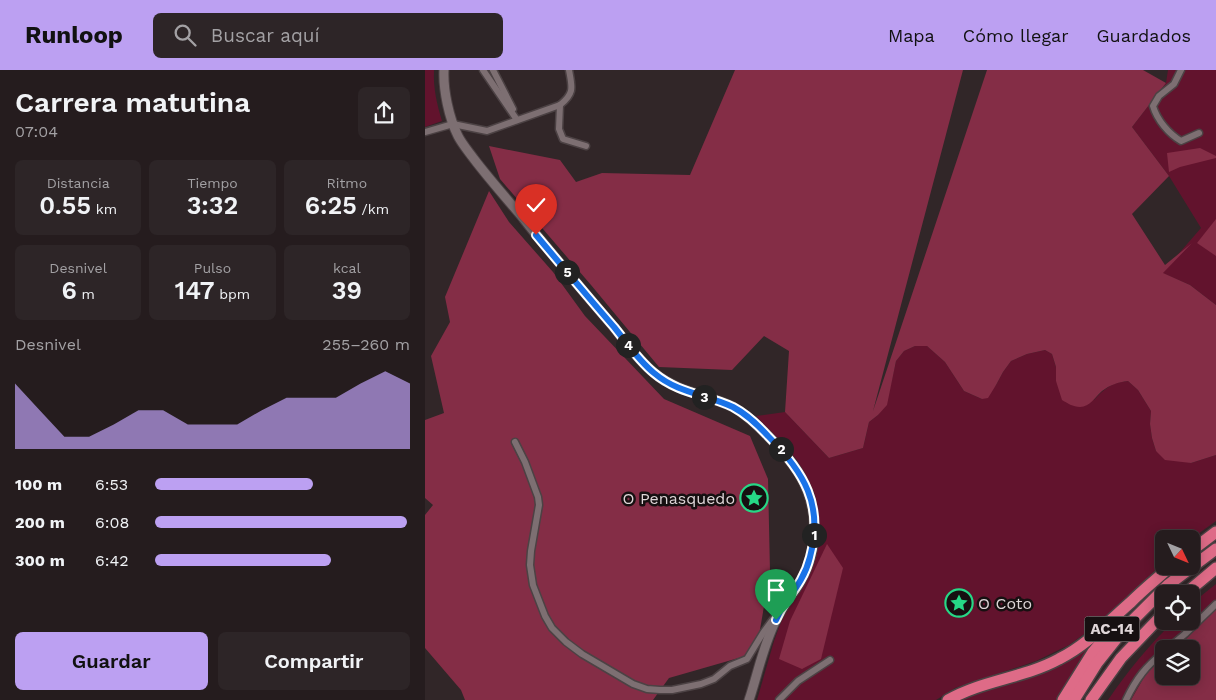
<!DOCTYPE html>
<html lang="es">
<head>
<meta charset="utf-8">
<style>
  :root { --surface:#251c1e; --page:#2d2527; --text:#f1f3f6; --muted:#a3a1a4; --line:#423a3c; --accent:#bca0f2 }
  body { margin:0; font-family:"Work Sans",sans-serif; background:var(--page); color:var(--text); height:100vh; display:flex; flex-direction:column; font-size:19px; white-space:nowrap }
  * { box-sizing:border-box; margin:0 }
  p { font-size:16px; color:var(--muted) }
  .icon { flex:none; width:28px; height:28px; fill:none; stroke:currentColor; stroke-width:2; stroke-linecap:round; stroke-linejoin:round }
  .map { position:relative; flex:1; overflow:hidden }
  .sheet { display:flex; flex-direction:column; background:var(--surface); width:425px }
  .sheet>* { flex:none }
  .needle { width:32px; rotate:133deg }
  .fabs { position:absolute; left:730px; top:460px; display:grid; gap:10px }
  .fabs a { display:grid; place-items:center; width:45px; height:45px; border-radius:8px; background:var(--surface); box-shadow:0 2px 12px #0003,0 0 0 1px var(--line); font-size:25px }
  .pin { position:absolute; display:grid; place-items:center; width:42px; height:42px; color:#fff; margin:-51px -21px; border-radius:50% 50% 50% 0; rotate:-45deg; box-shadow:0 0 5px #0007 }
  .pin .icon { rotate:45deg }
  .km { position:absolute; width:25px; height:25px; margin:-12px; border-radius:50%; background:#222; color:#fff; font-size:14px; line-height:25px; text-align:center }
  .round { display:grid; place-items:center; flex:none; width:52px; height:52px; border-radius:8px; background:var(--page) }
  .summary { display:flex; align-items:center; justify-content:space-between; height:85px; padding:0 15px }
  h1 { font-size:28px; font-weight:600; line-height:38px }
  .metrics { display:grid; grid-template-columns:repeat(3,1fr); gap:8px; height:85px; padding:5px 15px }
  .metrics div { display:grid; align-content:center; border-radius:8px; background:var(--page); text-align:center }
  .metrics b { font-size:25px; font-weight:600 }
  .metrics small { font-size:14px; font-weight:400 }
  .metrics p { font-size:14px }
  .chart { height:140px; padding:10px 15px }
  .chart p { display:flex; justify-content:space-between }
  .chart svg { width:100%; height:90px; margin-top:5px; fill:var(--accent); opacity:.7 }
  .action { display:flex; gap:10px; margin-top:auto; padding:10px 15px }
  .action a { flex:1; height:58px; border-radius:8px; background:var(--accent); color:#111; font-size:20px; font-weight:600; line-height:58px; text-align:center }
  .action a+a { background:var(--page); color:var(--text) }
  ul { padding:0 15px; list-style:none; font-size:16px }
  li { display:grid; grid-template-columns:80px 60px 1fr; align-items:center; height:38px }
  li i { height:12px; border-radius:6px; background:var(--accent) }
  header { display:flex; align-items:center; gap:30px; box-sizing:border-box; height:70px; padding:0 25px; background:var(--accent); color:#111 }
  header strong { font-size:24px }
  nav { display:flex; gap:28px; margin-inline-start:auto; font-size:18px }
  .search { width:350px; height:45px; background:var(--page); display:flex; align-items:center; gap:12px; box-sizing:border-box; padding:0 18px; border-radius:8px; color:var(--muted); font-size:19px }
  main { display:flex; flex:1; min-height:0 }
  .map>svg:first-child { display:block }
</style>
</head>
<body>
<header>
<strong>Runloop</strong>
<div class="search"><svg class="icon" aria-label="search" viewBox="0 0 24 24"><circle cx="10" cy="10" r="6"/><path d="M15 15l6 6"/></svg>Buscar aquí</div>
<nav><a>Mapa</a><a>Cómo llegar</a><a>Guardados</a></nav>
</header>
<main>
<section class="sheet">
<div class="summary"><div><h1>Carrera matutina</h1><p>07:04</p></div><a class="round"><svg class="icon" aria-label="share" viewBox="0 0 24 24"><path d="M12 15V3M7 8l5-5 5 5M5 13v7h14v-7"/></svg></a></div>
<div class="metrics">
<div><p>Distancia</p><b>0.55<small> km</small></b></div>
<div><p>Tiempo</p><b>3:32</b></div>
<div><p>Ritmo</p><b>6:25<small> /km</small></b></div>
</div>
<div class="metrics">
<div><p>Desnivel</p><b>6<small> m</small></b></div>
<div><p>Pulso</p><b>147<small> bpm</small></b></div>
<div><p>kcal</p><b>39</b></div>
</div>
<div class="chart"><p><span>Desnivel</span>255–260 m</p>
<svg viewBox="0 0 160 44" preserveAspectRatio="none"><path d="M0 44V12L10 25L20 38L30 38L40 32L50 25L60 25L70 32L80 32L90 32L100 25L110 19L120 19L130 19L140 12L150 6L160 12V44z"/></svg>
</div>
<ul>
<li><b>100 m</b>6:53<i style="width:62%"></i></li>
<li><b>200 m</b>6:08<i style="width:99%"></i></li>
<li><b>300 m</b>6:42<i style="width:69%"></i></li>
</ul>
<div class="action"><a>Guardar</a><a>Compartir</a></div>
</section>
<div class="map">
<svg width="791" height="630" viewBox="0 0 791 630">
  <rect width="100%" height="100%" fill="#312628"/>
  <g fill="#62132d">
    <path d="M0 0H9C8 18 12 34 17 51L0 57Z"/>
    <polygon points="743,0 791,0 791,235 765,215 737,203 776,158 744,106 707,57 741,13"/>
    <path d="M490 276H502L520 292 539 321 557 329 571 315 578 302 586 291 602 284 620 280 627 284 631 297V311L669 330C679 319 687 312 703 311L713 320 726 341 725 354 727 368 731 381 766 393 791 385V451L766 469H739V492L677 551 644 575 611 591 530 618 511 630H332L349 571 360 541 384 502 392 479 394 446 389 422 372 390 331 346 360 342 404 388 438 378 444 352 453 345 463 327 471 291 479 281Z"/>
    <path d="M791 514V539L763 567 749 579H739V588L722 602 706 630H683C702 602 724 575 749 551H766V534Z"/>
    <path d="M673 570 632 630H534C557 620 581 615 605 607 630 599 652 585 673 570Z"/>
  </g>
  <g fill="#842d46">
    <path d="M310 0H538L448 341 562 0H718L741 13 707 57 744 106 707 144 740 195 767 173 738 203 765 215 791 235V385L766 393 740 390 731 381 727 368 725 354 726 341 713 320 703 311C693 312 685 315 677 321 670 327 665 337 655 337 648 337 642 333 637 330L631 311V297L627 284 620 280 602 284 586 291 578 302 571 315 563 328 557 329 539 321 520 292 502 276H490L479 281 471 291 462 335 453 345 444 352 438 378 404 388 360 342 364 281 339 266 307 300 234 297 166 215 75 109 64 76 135 90 151 112 177 103 265 105Z"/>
    <polygon points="775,78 791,86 791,88 755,97 744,102 742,83"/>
    <polygon points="64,121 84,152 128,202 160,246 239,329 325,366 343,409 345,501 331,583 244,608 228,630 40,630 36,620 0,578 0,445 8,435 0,428 0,350 19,343 6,286 25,252 20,227"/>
    <polygon points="791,149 791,186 772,173"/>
    <polygon points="402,474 418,498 396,589 377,599 354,589 365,551"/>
    <polygon points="791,539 791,630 706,630 722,602 739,588 739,606 766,606 766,579 749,579 763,567"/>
  </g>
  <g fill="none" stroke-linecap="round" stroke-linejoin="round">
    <g stroke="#4c4244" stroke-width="9">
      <g id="street">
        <polyline points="58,0 92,50"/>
        <polyline points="68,0 88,39"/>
        <path d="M756 0 749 14 734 26 728 36C732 50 744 64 756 71L774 63"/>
        <polyline points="135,35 134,59 138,69 161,76"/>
        <path d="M0 62 28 54 62 61 135 35C150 23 147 17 144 0"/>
        <polyline points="90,372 100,392 113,427 114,435 106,481 105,495 108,515 120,546 127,558 141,572 157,584 208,614 222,619 235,620 247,620 276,614 289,609 305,596 322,589 338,563 349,548"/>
        <polyline points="742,579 760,564 791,534"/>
        <polyline points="354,630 373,611 405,590"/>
        <path d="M701 630C711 609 721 596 739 582"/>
      </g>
    </g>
    <g stroke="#4c4244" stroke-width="11">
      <path id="secondary" d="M19 0C18 20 24 48 33 66 37 74 44 82 49 89 65 110 82 129 98 148 127 185 158 221 188 256 201 272 212 289 228 302 251 322 281 324 308 337 321 344 332 355 342 365 367 390 387 415 389 451 391 475 384 500 370 520 363 530 356 539 351 550 338 576 333 603 324 630"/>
    </g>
    <g stroke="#4c4244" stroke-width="14">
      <g id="highway">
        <polyline points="766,481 791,462"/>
        <polyline points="760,524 791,498"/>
        <path d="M523 630C558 610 599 608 634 589 662 575 683 552 706 532 719 519 733 508 746 496"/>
        <polyline points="638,630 668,582 695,550"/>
        <polyline points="649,630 672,593 699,559 743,515 791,479"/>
        <polyline points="666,630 696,588 739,543"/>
      </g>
    </g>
    <use href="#street" stroke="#7d6f72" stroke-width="6"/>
    <use href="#secondary" stroke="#7d6f72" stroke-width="9"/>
    <use href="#highway" stroke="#de6b87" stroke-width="11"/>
  </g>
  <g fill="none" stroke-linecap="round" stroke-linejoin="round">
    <g stroke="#fff" stroke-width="10">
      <path id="route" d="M111 165C137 196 163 227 189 257 202 273 213 290 229 303 254 324 281 324 308 337 321 344 333 355 343 366 379 402 399 435 385 487 381 504 372 517 362 530 358 536 354 543 351 550"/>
    </g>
    <use href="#route" stroke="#1a73e8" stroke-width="6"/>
  </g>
  <defs>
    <g id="sight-ring" transform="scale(1.4375)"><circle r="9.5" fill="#161011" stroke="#26d886" stroke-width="1.5"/><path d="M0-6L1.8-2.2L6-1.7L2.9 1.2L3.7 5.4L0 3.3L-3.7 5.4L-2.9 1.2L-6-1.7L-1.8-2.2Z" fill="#26d886"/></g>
  </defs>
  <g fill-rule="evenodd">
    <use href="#sight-ring" x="329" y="428"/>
    <use href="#sight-ring" x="534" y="533"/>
  </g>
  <g text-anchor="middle" stroke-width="5" stroke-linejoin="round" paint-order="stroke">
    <rect fill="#161011" stroke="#a29a9c" stroke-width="1" x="659.5" y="546.5" width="55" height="25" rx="4"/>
    <g font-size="15" font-weight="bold" fill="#ded5d7">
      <text x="687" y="564">AC-14</text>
    </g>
    <g font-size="16" fill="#ded5d7" stroke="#161011" text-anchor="end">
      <text x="310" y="434">O Penasquedo</text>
      <text x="553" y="539" text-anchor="start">O Coto</text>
    </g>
  </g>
</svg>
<div class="fabs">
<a><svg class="needle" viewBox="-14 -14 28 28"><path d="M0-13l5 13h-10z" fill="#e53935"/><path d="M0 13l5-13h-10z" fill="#a3a1a4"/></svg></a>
<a><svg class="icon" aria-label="locate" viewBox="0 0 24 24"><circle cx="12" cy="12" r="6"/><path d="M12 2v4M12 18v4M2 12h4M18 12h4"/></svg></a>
<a><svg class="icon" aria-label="layers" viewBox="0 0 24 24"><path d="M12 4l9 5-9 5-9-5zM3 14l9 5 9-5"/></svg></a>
</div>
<div class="pin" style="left:351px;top:550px;background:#1e9e55"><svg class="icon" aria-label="arrive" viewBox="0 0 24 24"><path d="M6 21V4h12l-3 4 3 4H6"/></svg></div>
<div class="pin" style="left:111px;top:165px;background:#d93025"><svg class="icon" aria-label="check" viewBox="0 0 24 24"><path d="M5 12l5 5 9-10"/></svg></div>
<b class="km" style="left:389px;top:465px">1</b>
<b class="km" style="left:356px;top:379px">2</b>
<b class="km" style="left:279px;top:327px">3</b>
<b class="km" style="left:203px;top:275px">4</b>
<b class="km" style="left:142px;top:202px">5</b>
</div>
</main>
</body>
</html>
